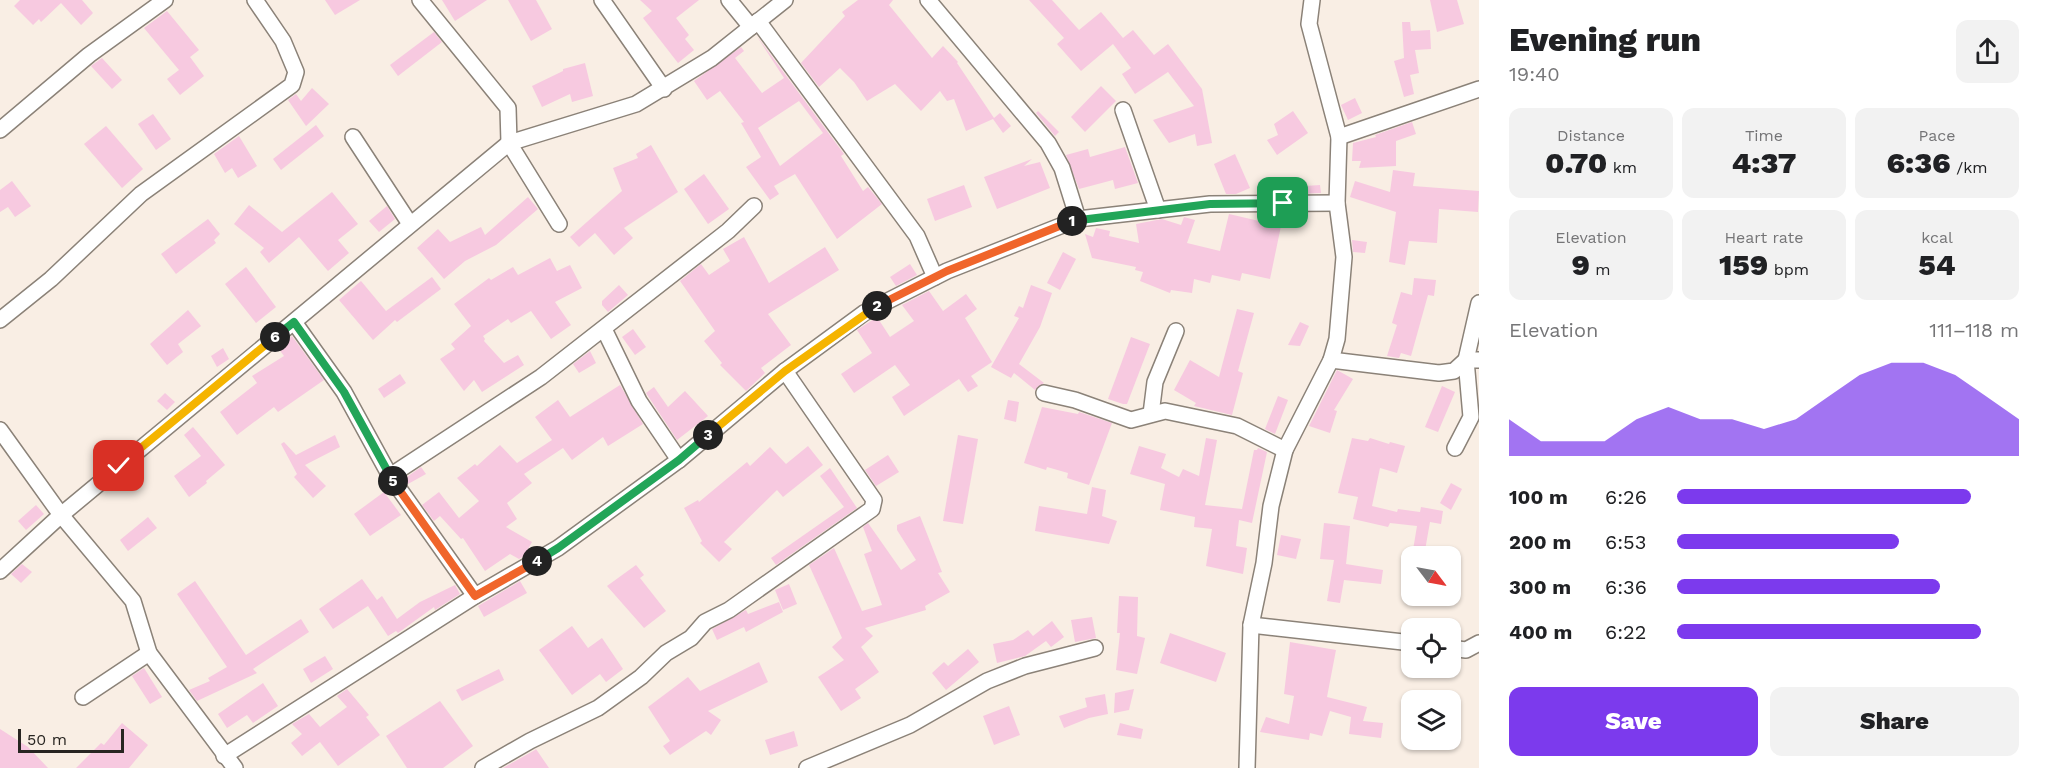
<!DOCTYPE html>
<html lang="en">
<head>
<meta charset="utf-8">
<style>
  :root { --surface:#fff; --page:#f2f2f2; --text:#202124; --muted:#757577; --accent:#7c3aed }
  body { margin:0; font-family:"Work Sans",sans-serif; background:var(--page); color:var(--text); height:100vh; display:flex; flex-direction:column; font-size:22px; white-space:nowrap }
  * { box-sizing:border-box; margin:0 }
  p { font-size:20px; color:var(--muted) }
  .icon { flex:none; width:33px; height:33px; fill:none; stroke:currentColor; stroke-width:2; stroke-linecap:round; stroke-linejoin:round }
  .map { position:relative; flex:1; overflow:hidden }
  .sheet { display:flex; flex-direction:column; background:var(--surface); width:570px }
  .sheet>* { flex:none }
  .needle { width:39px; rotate:122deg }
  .controls { position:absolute; left:1401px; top:546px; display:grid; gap:12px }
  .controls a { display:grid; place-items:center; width:60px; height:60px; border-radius:12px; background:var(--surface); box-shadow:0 2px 4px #0004; font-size:30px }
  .scale { position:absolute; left:18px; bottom:15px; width:106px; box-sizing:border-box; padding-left:6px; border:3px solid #282521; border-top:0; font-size:16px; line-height:21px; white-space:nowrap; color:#282521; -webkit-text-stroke:4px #f9eee4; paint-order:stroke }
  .pin { position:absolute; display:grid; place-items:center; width:51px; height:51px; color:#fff; margin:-26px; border-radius:12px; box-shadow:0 3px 9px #0006 }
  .km { position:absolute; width:30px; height:30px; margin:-15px; border-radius:50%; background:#222; color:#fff; font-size:16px; line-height:30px; text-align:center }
  .round { display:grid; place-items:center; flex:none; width:63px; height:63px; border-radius:12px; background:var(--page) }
  .head { display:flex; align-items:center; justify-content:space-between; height:102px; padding:0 30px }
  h1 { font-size:33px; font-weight:800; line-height:45px }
  .stats { display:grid; grid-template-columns:repeat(3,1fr); gap:9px; height:102px; padding:6px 30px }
  .stats div { display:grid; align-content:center; border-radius:12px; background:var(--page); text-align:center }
  .stats b { font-size:30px; font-weight:800 }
  .stats small { font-size:16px; font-weight:400 }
  .stats p { font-size:16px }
  .chart { height:168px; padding:12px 30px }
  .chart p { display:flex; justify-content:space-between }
  .chart svg { width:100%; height:108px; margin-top:6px; fill:var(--accent); opacity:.7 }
  .primary-button { display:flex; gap:12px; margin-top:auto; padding:12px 30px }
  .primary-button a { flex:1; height:69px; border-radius:12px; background:var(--accent); color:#fff; font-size:24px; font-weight:800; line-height:69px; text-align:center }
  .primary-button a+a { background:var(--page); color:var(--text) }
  ul { padding:0 30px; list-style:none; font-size:20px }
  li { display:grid; grid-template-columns:96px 72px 1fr; align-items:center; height:45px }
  li i { height:15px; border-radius:8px; background:var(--accent) }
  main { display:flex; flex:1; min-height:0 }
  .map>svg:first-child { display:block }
</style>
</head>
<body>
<main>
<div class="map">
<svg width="1479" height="768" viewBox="0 0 1479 768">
  <rect width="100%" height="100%" fill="#f9eee4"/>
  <g fill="#f7c9e0" fill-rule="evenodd">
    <polygon points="20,0 82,0 93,13 81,25 61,3 41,22 39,19 33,25 14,6"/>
    <polygon points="325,0 360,0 335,15"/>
    <polygon points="442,0 487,0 455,21"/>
    <polygon points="508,0 536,0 552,29 531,41"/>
    <polygon points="640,0 699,0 676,18 689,35 685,39 694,50 678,63 643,18 652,11"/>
    <polygon points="858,0 893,0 889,5 932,58 943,46 958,62 957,63 994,118 1000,113 1011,126 1003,133 993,119 966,131 954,99 947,101 940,91 921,111 895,84 867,101 854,82 840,68 819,87 801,63 845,16 842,12"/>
    <polygon points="1029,0 1052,0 1079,30 1101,12 1123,38 1133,30 1154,55 1168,44 1202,89 1212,143 1197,146 1195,134 1169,143 1153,120 1194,106 1168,72 1135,94 1122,74 1131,68 1113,44 1081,71 1057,44 1064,38"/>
    <polygon points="1430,0 1457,0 1464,24 1437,32"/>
    <polygon points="167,11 199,50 190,57 204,76 180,95 167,79 179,70 144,28"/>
    <polygon points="1402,22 1410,22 1411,31 1430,30 1431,49 1415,50 1419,73 1410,75 1414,94 1404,97 1394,61 1404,58"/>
    <polygon points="434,32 442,42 398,76 390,65"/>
    <path d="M756 35 844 154 841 156 863 191 868 187 882 204 837 239 795 174 774 186 779 194 770 200 746 167 761 157 741 123 744 122 720 91 707 100 694 81 741 47 744 51 735 58 762 93 784 78ZM799 101 823 133 780 166 758 128Z"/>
    <polygon points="102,58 122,80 112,89 91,66"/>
    <polygon points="585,63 593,96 572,102 570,94 542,107 532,86 563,71 563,69"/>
    <polygon points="1101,86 1116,101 1085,132 1071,117"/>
    <polygon points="312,88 329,104 306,126 288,100 296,94 301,101"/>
    <polygon points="1355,98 1362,113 1348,120 1341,105"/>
    <polygon points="1038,111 1059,132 1055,136 1036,113"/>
    <polygon points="1293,111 1308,133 1277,155 1267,140 1278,135 1274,124"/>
    <polygon points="153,114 171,139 156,150 138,124"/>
    <polygon points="1412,122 1416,134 1396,141 1396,166 1359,168 1361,161 1352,161 1353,143 1376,137 1375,135"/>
    <polygon points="316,125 324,136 281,170 273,159"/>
    <polygon points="106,126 143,169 122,188 84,144"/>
    <polygon points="239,136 257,166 238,178 232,168 225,173 214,154"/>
    <polygon points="651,145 678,192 624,228 633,238 614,255 595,233 579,247 570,237 622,191 613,168 638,158 636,154"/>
    <polygon points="1125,147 1138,183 1115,189 1113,180 1079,189 1066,155 1088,149 1090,157"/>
    <polygon points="1235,154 1250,188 1236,194 1226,194 1214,164"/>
    <polygon points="1032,159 1024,166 1040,162 1050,188 997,209 984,177"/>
    <polygon points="1393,170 1415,173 1413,186 1479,191 1478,212 1439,209 1437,243 1409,241 1405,265 1389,262 1396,212 1350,197 1355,181 1390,192"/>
    <polygon points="704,174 729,209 708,224 684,189"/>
    <polygon points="12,181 31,206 15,217 8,207 0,212 0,190"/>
    <polygon points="964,185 972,207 935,221 927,199"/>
    <polygon points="1320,185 1321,193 1291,194 1290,187"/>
    <polygon points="332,192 358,224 338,240 349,253 328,271 299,237 269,263 260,252 264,248 234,224 249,205 282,232"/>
    <polygon points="528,197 538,209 496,245 465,261 444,279 417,248 438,229 450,242 481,227 485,235"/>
    <polygon points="387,206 395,219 379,232 369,221"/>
    <polygon points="1229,214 1281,226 1270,279 1242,273 1240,281 1212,275 1210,283 1194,279 1192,293 1171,290 1170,293 1140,281 1143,272 1135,270 1136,267 1092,258 1085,234 1093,237 1096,228 1110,231 1109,236 1139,243 1136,224 1162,219 1181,225 1184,217 1195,220 1187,243 1220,251"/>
    <polygon points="208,219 220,234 214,240 216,243 176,274 161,254"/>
    <polygon points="744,237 769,283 825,247 839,270 768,314 791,345 761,368 765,373 746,391 720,365 722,363 704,341 715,331 680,281 701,264 709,275 730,261 723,249"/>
    <polygon points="1352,240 1367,242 1365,253 1353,252"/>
    <polygon points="1063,252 1076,259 1060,290 1047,283"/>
    <polygon points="550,258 557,271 570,265 582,288 555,302 571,325 551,339 531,311 511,323 508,319 483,336 485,339 484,341 504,363 518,355 524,365 482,392 474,380 464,391 440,359 455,349 451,344 471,326 454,304 489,278 491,280 513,267 518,275"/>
    <polygon points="910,264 917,275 896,286 890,277"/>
    <polygon points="246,267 276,307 256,323 225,284"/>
    <polygon points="432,277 441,289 397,322 395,320 373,340 339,300 361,281 386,311"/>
    <polygon points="1414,278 1436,280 1434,296 1428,295 1411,356 1401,353 1399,358 1387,356 1397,325 1392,323 1401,292 1412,295"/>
    <polygon points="619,285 628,295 608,312 602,305 602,301"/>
    <polygon points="1031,285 1052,293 1040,327 1019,364 1044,383 1035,390 1014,373 1011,378 991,367 1019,318 1014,316 1019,306 1023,308"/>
    <polygon points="929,291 943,311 966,294 977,309 965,318 992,362 971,376 978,386 968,392 959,379 904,416 892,397 910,385 895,365 854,393 841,374 872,353 857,330 877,317 890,337 914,321 902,305"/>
    <polygon points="1237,309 1254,313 1238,371 1243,373 1232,415 1194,406 1196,403 1174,390 1190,360 1219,377"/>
    <polygon points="188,310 201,326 178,344 183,352 167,365 150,344"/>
    <polygon points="1300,322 1309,326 1300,346 1288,345"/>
    <polygon points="633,329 646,347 635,355 622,337"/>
    <polygon points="292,336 324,380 278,412 274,407 237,435 220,412 257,383 252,376 284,356 278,348"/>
    <polygon points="1131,337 1150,344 1127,404 1123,404 1108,399"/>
    <polygon points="223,348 229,359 217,367 211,356"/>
    <polygon points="590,351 596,363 579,373 573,364"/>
    <polygon points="1337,370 1353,379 1334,410 1337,411 1330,433 1309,426"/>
    <polygon points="400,374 406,383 384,398 378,389"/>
    <polygon points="620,385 643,424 608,446 603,437 572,460 563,448 524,474 532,483 507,503 517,519 506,527 532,542 524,556 519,559 510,554 485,571 463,538 461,539 440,516 434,521 422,505 439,492 459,518 479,501 457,478 475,464 477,466 500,445 517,463 552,440 535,417 558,400 570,417"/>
    <polygon points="1442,386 1455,392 1438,432 1425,427"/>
    <polygon points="654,387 668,407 685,391 708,416 677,440 646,393"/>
    <polygon points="165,393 175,402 167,410 157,401"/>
    <polygon points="1278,396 1288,400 1275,434 1265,429"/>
    <polygon points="1008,400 1019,402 1016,422 1004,419"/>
    <polygon points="1042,407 1078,414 1079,412 1112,423 1089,485 1067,478 1068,473 1047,467 1046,470 1024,463"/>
    <polygon points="193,427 225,465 206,481 207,483 189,497 174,476 201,456 184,435"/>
    <polygon points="335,435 340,447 305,465 326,486 313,498 294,477 297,474 281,444 284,442 296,455"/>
    <polygon points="958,435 978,439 963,524 943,521"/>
    <polygon points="1206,438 1217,440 1205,505 1242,509 1254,450 1257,450 1258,448 1267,452 1252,523 1239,520 1236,546 1247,548 1243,574 1206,566 1212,529 1194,527 1195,517 1160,510 1165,484 1130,474 1139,446 1166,454 1161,468 1179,477 1183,469 1199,476"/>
    <polygon points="1352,438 1368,441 1370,438 1389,444 1390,442 1405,446 1397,473 1380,468 1372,506 1397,512 1398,509 1420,512 1421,507 1443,511 1441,524 1430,522 1424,556 1412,556 1417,526 1390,523 1388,527 1353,519 1358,497 1338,493"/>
    <polygon points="808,446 823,465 783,497 777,490 724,542 732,549 719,562 700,543 702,541 684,508 698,500 699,502 747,462 750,466 770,447 786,464"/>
    <polygon points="888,455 899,472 876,486 865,470"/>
    <polygon points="421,467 426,474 408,484 404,479"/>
    <polygon points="830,468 857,508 776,565 771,558 844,507 820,476"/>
    <polygon points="1451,483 1462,489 1451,510 1440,503"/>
    <polygon points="1092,487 1106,490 1102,516 1117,521 1109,544 1035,531 1039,506 1087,514"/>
    <polygon points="384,492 401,515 370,536 354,514"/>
    <polygon points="36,505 44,514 26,530 18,521"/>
    <polygon points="920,516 942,572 938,573 950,592 925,606 926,610 865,628 873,636 861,647 879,672 855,689 861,698 841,711 818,677 844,660 832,647 842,638 809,565 834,548 862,611 882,605 864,554 872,551 863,527 868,523 901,570 916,560 897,530 897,525"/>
    <polygon points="148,517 157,528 128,551 120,540"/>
    <polygon points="1324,523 1350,526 1346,564 1383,570 1381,584 1344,580 1340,603 1327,601 1334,560 1320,559"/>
    <polygon points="1281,535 1301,539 1296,559 1277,555"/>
    <polygon points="22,564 32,572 21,583 11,574"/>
    <polygon points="636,565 644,575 640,578 666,611 644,628 607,586"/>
    <polygon points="362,579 377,600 382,596 397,619 420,602 455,585 460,594 435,610 434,607 398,633 396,631 388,636 368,606 333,629 319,609"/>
    <polygon points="195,581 246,655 301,619 309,632 253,669 257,673 197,701 189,690 210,681 208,678 227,667 177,594"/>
    <polygon points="520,581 527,593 484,617 478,606"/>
    <polygon points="789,584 797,604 783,610 775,590"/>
    <polygon points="1119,596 1138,597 1137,636 1145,638 1137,674 1116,670 1120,633 1117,633"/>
    <polygon points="779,602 783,612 746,632 744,627 717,640 712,629 746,610 748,614"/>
    <polygon points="1092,617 1096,638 1075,642 1071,620"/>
    <polygon points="1052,621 1064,637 1051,647 1046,641 1025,656 997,663 993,644 1013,640 1028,630 1033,636"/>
    <polygon points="572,626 588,648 602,638 623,669 606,682 600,674 572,695 539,650"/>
    <polygon points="1170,633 1226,653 1216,682 1160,663"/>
    <polygon points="1290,642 1336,650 1327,697 1367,707 1363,721 1383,723 1381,738 1349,734 1351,717 1330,711 1322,736 1310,733 1309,740 1260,732 1266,717 1289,724 1294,696 1284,694"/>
    <polygon points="968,649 979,662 946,690 932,673 944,662 948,666"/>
    <polygon points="325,656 333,669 311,683 303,669"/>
    <polygon points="759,662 768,682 708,711 721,720 711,735 706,731 670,755 663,746 670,741 648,707 688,677 700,691"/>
    <polygon points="144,668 162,697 150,704 132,676"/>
    <polygon points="499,669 504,680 462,701 456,690"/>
    <polygon points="263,683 278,706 253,723 247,715 227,728 218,714"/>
    <polygon points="347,689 369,715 366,717 380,735 338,766 320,742 302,756 291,743 302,734 292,724 309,714 320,727 347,707 337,696"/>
    <polygon points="1134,689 1129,710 1114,713 1115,693"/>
    <polygon points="1105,694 1108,714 1089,718 1064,728 1059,716 1087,707 1085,698"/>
    <polygon points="440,701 473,746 443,768 407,768 386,736"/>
    <polygon points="1009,706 1020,735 994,745 983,716"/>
    <polygon points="122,723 148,745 129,768 76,768 101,743 104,745"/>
    <polygon points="1120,723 1143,729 1141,739 1117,735"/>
    <polygon points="0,729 28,747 48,768 0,768"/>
    <polygon points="794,731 798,746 770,755 765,740"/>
    <polygon points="536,749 549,768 503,768 535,750"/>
  </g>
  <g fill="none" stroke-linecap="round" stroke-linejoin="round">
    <g stroke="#8b8278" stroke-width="18">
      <g id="minor">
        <polyline points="420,0 508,108 509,143 559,224"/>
        <polyline points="602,0 664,89"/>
        <polyline points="729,0 751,27"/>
        <polyline points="928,0 1048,143 1062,168 1078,219"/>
        <polyline points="758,21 917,236 935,277"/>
        <polyline points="1123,110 1158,210"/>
        <polyline points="0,130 89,55 165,0"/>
        <polyline points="353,137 410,224"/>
        <polyline points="1339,137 1479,89"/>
        <polyline points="0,320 51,279 141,194 292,85 296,72 283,41 255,0"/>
        <polyline points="294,322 344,392 390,476 475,596"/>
        <polyline points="604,329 639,401 679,460"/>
        <polyline points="1331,360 1439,373 1454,371 1466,360 1479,360"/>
        <polyline points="1044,393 1075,400 1131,420 1165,411 1237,426 1285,450"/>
        <polyline points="1151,414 1155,382 1176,331"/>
        <polyline points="0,430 61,515 133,601 149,653 235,768"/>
        <polyline points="1455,448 1471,417 1466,360 1479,303"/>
        <polyline points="390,476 541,377 728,231 754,206"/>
        <polyline points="0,571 61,515 509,143 636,104 712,58 785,0"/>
        <polyline points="1251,625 1412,643"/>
        <polyline points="1450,648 1466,650 1479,643"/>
        <polyline points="83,697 149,653"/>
        <polyline points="224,756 475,596 558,548 679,460 785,371 864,313 947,271 1078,219 1210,204 1337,203"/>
        <polyline points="483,768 530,741 598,708 641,677 666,653 691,638 705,622 729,610 872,509 874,500 785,371"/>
        <polyline points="807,768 910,725 987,681 1025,666 1095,648"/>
        <polyline points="1247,768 1251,625 1264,563 1271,506 1285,450 1331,360 1337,339 1344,257 1337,203 1339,137 1309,24 1312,0"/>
      </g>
    </g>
    <use href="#minor" stroke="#fff" stroke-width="15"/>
  </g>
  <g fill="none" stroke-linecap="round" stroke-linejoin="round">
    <g stroke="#fff" stroke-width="12">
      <polyline id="split-1" points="1072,221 1210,204 1283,203"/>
    </g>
    <g stroke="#fff" stroke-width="12">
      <polyline id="split-2" points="877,306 947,271 1072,221"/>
    </g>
    <g stroke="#fff" stroke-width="12">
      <polyline id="split-3" points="708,435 785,371 877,306"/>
    </g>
    <g stroke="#fff" stroke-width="12">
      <polyline id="split-4" points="537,561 558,548 679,460 708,435"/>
    </g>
    <g stroke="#fff" stroke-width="12">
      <polyline id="split-5" points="393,481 475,596 537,561"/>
    </g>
    <g stroke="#fff" stroke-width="12">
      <polyline id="split-6" points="275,337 294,322 344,392 393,481"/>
    </g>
    <g stroke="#fff" stroke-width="12">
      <polyline id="split-7" points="119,466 275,337"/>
    </g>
    <use href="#split-1" stroke="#22a559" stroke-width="8"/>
    <use href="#split-2" stroke="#f0652b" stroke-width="8"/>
    <use href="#split-3" stroke="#f5b400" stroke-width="8"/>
    <use href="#split-4" stroke="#22a559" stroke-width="8"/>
    <use href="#split-5" stroke="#f0652b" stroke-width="8"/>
    <use href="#split-6" stroke="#22a559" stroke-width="8"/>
    <use href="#split-7" stroke="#f5b400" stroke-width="8"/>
  </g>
</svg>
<div class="controls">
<a><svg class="needle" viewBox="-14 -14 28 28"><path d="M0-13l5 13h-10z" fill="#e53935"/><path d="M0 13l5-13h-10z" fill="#757577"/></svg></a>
<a><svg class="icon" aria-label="locate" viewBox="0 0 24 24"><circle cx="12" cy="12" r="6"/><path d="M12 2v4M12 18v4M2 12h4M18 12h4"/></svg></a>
<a><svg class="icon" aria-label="layers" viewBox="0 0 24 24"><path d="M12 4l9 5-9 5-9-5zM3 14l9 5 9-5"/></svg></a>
</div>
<div class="scale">50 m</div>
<div class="pin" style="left:1283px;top:203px;background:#1e9e55"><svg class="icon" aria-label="arrive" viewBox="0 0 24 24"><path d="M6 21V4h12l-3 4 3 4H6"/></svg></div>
<div class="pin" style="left:119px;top:466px;background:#d93025"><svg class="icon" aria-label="check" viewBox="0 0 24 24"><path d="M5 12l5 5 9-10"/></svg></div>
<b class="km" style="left:1072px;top:221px">1</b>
<b class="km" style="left:877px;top:306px">2</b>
<b class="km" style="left:708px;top:435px">3</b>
<b class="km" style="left:537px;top:561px">4</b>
<b class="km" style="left:393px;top:481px">5</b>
<b class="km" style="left:275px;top:337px">6</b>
</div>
<section class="sheet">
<div class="head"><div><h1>Evening run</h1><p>19:40</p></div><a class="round"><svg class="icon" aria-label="share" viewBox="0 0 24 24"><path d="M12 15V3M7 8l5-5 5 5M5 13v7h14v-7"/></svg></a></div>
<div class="stats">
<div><p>Distance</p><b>0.70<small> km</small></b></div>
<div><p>Time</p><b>4:37</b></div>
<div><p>Pace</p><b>6:36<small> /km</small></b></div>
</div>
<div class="stats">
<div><p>Elevation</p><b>9<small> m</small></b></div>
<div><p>Heart rate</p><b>159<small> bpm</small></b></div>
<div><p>kcal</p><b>54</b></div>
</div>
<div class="chart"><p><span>Elevation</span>111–118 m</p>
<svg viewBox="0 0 160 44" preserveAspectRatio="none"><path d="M0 44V29L10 38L20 38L30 38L40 29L50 24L60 29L70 29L80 33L90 29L100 20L110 11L120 6L130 6L140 11L150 20L160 29V44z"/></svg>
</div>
<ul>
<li><b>100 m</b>6:26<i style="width:86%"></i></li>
<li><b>200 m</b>6:53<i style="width:65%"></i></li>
<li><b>300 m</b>6:36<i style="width:77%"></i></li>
<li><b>400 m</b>6:22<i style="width:89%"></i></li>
</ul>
<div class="primary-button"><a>Save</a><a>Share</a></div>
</section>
</main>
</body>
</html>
